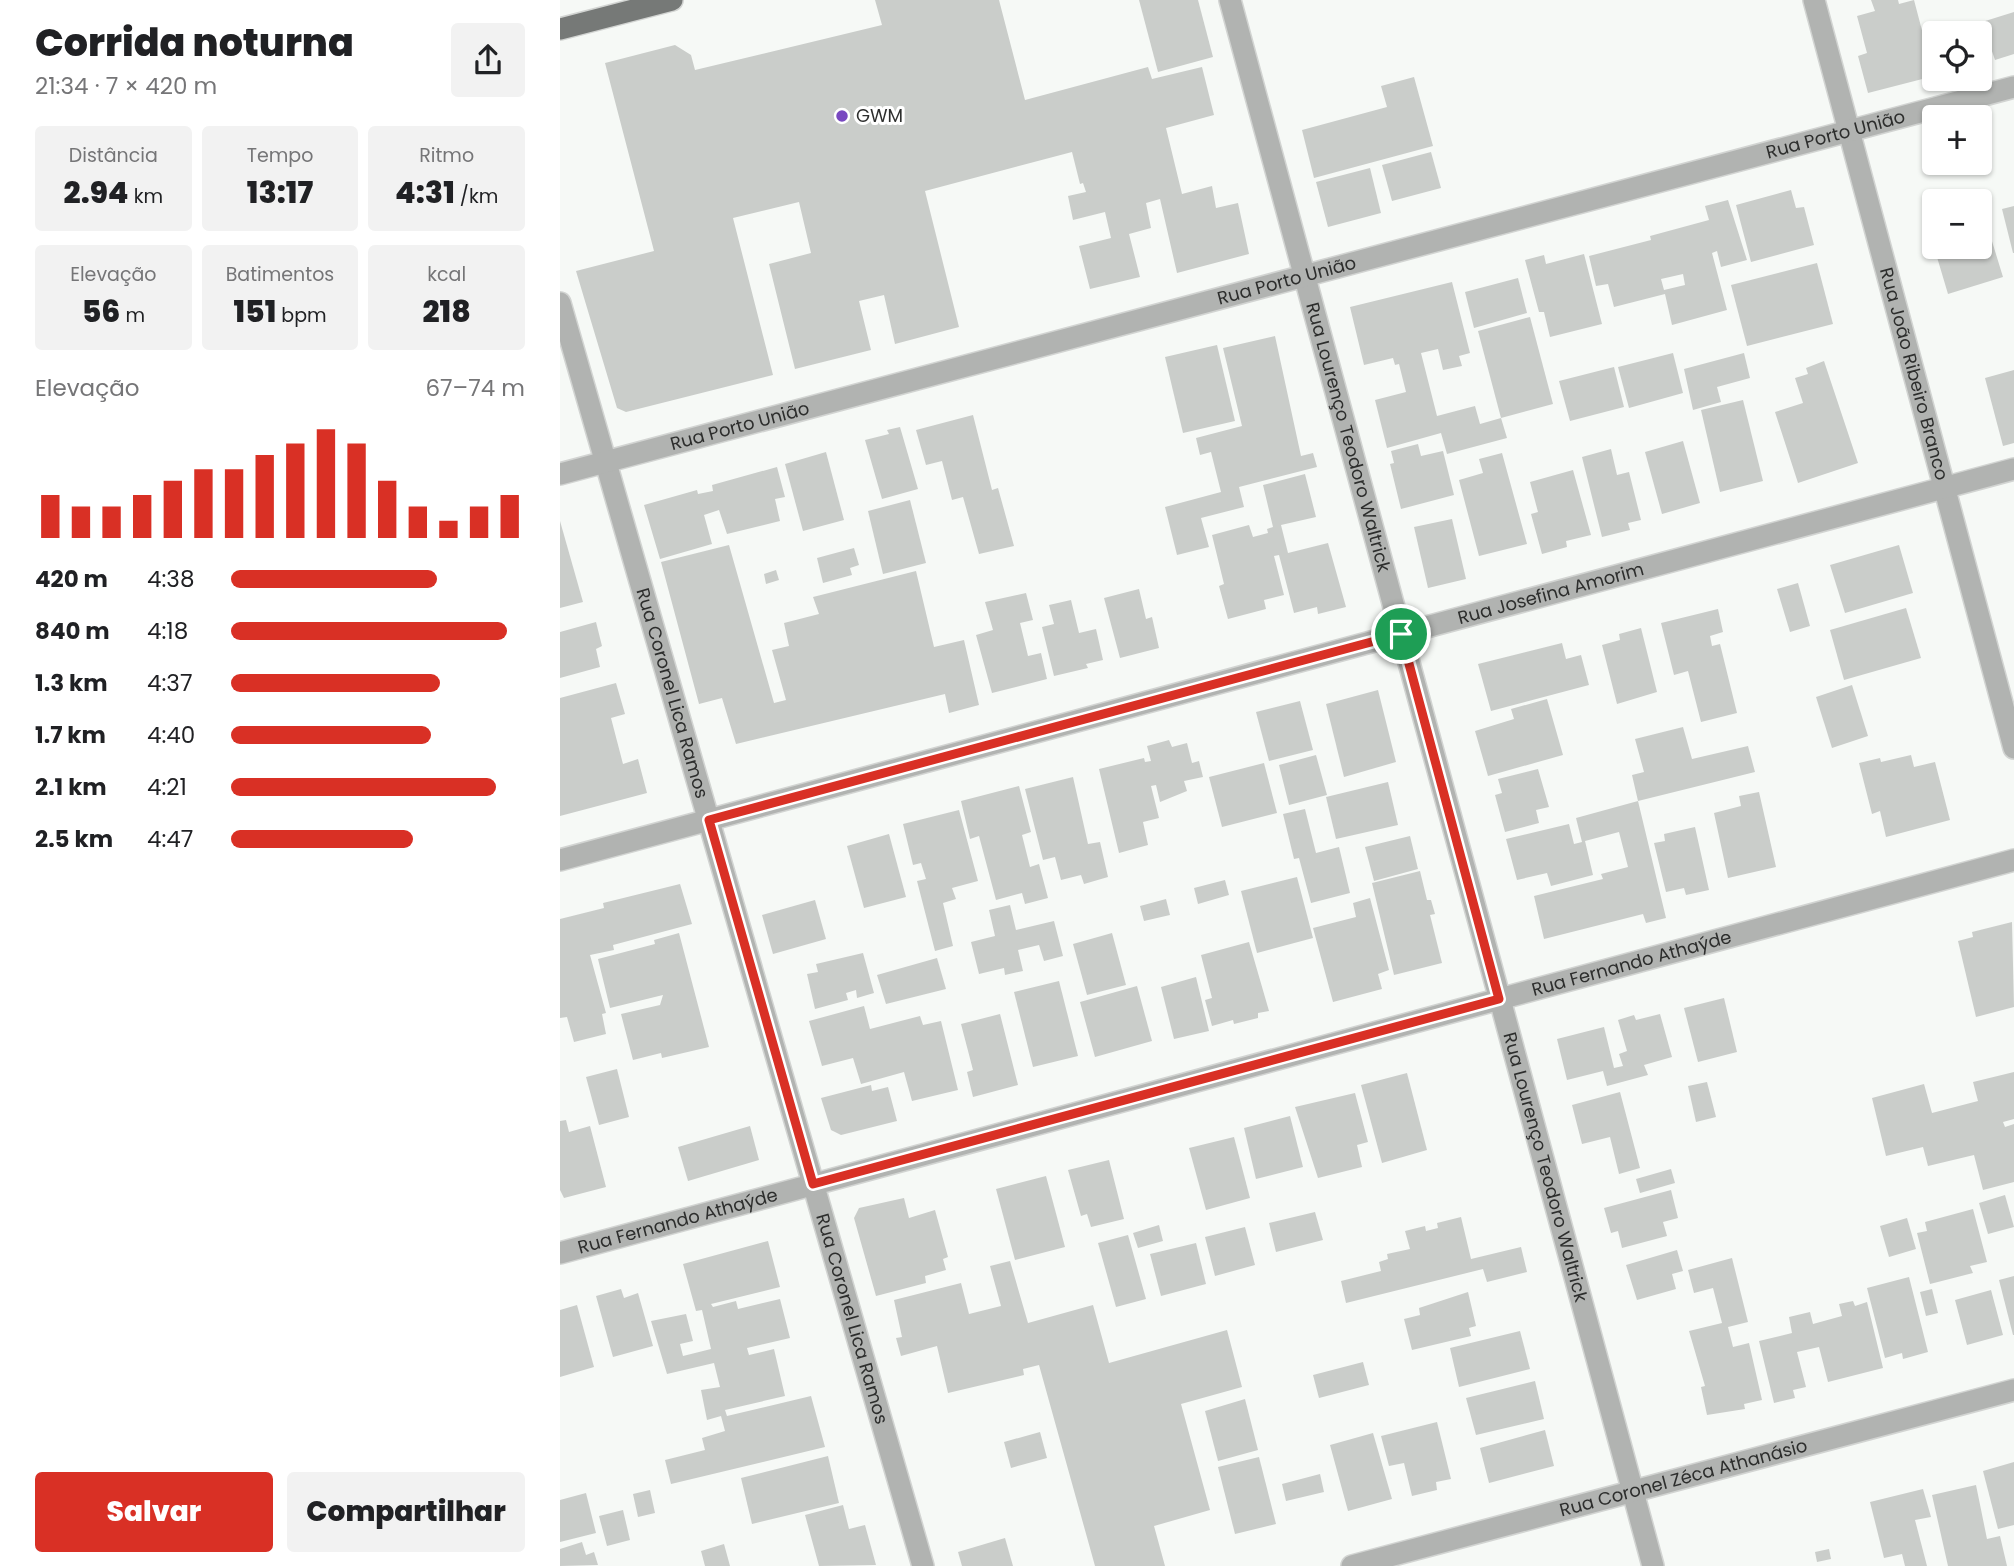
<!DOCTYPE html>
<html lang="pt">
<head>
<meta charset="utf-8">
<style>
  :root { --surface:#fff; --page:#f2f2f2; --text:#202124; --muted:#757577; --accent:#d93025 }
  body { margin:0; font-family:Poppins,sans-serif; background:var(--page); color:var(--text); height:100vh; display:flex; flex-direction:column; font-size:26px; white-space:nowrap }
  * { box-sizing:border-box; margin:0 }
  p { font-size:23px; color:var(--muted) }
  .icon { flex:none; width:38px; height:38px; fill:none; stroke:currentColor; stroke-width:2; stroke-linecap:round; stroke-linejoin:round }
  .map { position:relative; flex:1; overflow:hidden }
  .side { display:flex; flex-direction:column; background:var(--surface); width:560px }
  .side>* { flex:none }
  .controls { position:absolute; left:1362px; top:21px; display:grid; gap:14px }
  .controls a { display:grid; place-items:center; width:70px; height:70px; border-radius:7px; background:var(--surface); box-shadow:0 2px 5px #0004; font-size:35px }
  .pin { position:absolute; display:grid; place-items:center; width:60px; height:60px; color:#fff; margin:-30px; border:4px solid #fff; border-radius:50%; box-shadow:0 2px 7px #0007 }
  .round { display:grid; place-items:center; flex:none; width:74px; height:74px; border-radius:7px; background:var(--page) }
  .headline { display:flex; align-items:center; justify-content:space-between; height:119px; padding:0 35px }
  h1 { font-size:38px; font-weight:800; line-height:52px }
  .stats { display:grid; grid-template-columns:repeat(3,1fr); gap:10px; height:119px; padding:7px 35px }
  .stats div { display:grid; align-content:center; border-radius:7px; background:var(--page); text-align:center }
  .stats b { font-size:30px; font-weight:800 }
  .stats small { font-size:19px; font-weight:400 }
  .stats p { font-size:19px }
  .chart { height:196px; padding:14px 35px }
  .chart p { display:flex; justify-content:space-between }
  .chart svg { width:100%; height:126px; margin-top:7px; stroke:var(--accent); stroke-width:6 }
  .button { display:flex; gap:14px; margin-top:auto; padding:14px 35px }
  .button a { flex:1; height:80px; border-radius:7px; background:var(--accent); color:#fff; font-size:28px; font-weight:800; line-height:80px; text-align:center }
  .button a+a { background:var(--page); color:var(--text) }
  ul { padding:0 35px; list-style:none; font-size:23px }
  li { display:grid; grid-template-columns:112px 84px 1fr; align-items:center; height:52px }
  li i { height:18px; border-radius:9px; background:var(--accent) }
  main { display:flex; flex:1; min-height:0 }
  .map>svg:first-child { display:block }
</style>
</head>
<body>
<main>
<section class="side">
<div class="headline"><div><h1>Corrida noturna</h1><p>21:34 · 7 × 420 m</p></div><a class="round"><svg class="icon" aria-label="share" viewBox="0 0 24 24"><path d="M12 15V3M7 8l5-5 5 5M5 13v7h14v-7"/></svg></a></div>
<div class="stats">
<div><p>Distância</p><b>2.94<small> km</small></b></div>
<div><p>Tempo</p><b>13:17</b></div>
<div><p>Ritmo</p><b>4:31<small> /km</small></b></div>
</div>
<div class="stats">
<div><p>Elevação</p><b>56<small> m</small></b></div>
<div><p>Batimentos</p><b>151<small> bpm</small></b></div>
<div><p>kcal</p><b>218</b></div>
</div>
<div class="chart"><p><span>Elevação</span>67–74 m</p>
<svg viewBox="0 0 160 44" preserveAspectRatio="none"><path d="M5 44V29M15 44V33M25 44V33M35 44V29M45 44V24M55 44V20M65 44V20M75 44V15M85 44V11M95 44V6M105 44V11M115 44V24M125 44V33M135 44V38M145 44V33M155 44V29"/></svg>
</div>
<ul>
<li><b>420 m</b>4:38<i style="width:70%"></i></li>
<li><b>840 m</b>4:18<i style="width:94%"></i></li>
<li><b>1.3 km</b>4:37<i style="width:71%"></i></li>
<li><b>1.7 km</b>4:40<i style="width:68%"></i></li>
<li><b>2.1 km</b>4:21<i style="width:90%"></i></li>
<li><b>2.5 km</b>4:47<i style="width:62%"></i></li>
</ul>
<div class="button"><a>Salvar</a><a>Compartilhar</a></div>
</section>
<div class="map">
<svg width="1454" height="1566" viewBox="0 0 1454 1566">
  <rect width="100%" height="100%" fill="#f6f9f6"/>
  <g fill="#cacdca" fill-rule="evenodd">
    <polygon points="315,0 439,0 465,100 588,67 592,79 642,67 654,115 606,128 622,194 652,186 656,208 678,203 689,254 617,273 600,199 586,203 591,228 569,234 580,277 530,289 519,246 551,238 545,212 513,220 508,196 526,192 523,183 520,184 512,152 365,191 399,327 335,344 324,295 299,301 311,350 235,369 209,264 251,253 239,202 173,218 213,375 66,412 57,408 16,271 94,251 45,63 115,45 131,55 135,70 322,25"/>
    <polygon points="579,0 638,0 653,57 598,72"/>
    <polygon points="1311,0 1338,0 1339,4 1354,0 1374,76 1308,93 1298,56 1307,53 1297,16 1315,11"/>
    <polygon points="1454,12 1454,54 1435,60 1422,22"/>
    <polygon points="1392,26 1394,33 1374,33 1373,50 1368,33"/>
    <polygon points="854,77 873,146 754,178 742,130 827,107 821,86"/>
    <polygon points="871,152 881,188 832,201 822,165"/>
    <polygon points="810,168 821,213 768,227 756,182"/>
    <polygon points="1231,190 1236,208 1244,207 1254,245 1191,262 1176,205"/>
    <path d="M1168 200 1187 260 1161 267 1157 251 1152 253 1167 310 1112 325 1105 294 1054 307 1048 284 1036 286 1029 256 1091 240 1090 236 1149 220 1145 206ZM1123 274 1125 285 1104 290 1101 279Z"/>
    <polygon points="1454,206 1454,253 1453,253 1442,209"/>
    <polygon points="1427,225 1443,277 1388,294 1374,247 1419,247 1419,227"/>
    <polygon points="1024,254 1042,324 990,337 984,312 979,312 965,260 984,255 986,264"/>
    <polygon points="1257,263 1273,324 1187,346 1171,285"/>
    <polygon points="958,278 967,313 914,328 905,292"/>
    <polygon points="892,282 910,353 899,356 902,366 883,370 878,349 861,353 877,416 915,406 920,424 941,418 947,438 887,454 881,433 827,448 815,400 846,392 839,364 835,365 833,358 804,365 790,307"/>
    <polygon points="970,317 993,404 941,418 918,331"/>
    <polygon points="715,336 741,456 753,453 757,467 679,487 684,507 641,518 649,547 617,555 605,507 661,492 651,452 640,455 636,438 682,426 663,348"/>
    <polygon points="657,345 675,421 623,433 605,357"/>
    <polygon points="1113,353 1123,393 1069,408 1058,367"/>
    <polygon points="1184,353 1190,378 1157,387 1161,402 1133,410 1124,369"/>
    <polygon points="1264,361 1298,463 1238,483 1215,412 1243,403 1235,378 1248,374 1246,368"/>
    <polygon points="1054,367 1064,407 1010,421 999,381"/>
    <polygon points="1454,370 1454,443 1443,446 1425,378"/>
    <polygon points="1183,400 1203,481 1160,492 1141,410"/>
    <polygon points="413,415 432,490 438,488 454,546 419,554 403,497 392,500 382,461 366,465 356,430"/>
    <polygon points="340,427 358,489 322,499 305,440 329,434 327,430"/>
    <polygon points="1123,441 1140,503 1102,514 1085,452"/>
    <polygon points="858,444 861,456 883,451 894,495 841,509 830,464 834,463 831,451"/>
    <polygon points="1051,449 1057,475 1069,472 1081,520 1068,523 1070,530 1042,537 1022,457"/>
    <polygon points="266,452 284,520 243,531 225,464"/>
    <polygon points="942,453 967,544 919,556 899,480 923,473 919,459"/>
    <polygon points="217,467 225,497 215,499 220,521 167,534 159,510 144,515 152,544 100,559 84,505 137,490 138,494 153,491 152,485"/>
    <polygon points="1013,470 1031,535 1006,541 1007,547 982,554 971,514 978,512 970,482"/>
    <polygon points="745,474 756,517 721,525 728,553 768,543 786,607 758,614 757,607 734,613 719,555 714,556 724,595 704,600 706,609 668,619 659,586 664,584 652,535 689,525 693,537 708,533 707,529 713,527 703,485"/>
    <polygon points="350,500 366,563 323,574 308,511"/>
    <polygon points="892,519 906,579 868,588 854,527"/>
    <polygon points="0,521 23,602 0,608"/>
    <polygon points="169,545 214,703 226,700 212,650 229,646 224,623 259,614 253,597 356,571 374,647 404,640 419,705 389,713 385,694 176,744 162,698 139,704 101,562"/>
    <polygon points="1339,545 1353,593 1285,613 1270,565"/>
    <polygon points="294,548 299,565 290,568 292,575 263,583 257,558"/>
    <polygon points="216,570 219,580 206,584 204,574"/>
    <polygon points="1238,583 1250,626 1230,632 1217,589"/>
    <polygon points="579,589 586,619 592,617 599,648 560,658 544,598"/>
    <polygon points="466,593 473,620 460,623 468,656 481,653 487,679 432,693 416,635 433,630 425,602"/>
    <polygon points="511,600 519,633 536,629 543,660 526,664 528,668 494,676 482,627 494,624 489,605"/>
    <polygon points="1346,608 1361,658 1284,680 1270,630"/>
    <polygon points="1158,609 1163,632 1150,636 1152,646 1160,644 1177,713 1141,722 1128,671 1114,675 1101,623"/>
    <polygon points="36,622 42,646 36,649 40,667 0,678 0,632"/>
    <polygon points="1081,628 1097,692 1057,704 1042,645 1060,640 1059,634"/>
    <polygon points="1002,643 1006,659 1021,655 1029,685 931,711 918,664"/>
    <polygon points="56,683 65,714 51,718 63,764 78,759 87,793 0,816 0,698"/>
    <polygon points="1292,685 1308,736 1272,748 1256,697"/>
    <polygon points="818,690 836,762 784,777 766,704"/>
    <polygon points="987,699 1003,755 928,776 915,731 954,719 951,709"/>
    <polygon points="740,701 753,750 709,761 696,712"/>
    <polygon points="1123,727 1132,759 1188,746 1195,772 1078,801 1106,918 1086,923 1083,914 984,939 974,896 1043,879 1041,874 1068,867 1059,832 1025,841 1033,875 991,886 987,873 957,880 946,839 1009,824 1014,844 1022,842 1016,818 1078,801 1072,775 1084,772 1075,739"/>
    <polygon points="609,740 612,747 627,743 632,763 639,761 643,777 624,781 627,791 600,802 596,785 591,786 599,818 583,822 588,845 559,853 539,769 584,758 585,762 591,761 587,746"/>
    <polygon points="756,755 767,795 729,805 719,765"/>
    <polygon points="1351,755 1354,767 1375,762 1390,820 1326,837 1320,811 1312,814 1299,763 1320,758 1321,762"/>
    <polygon points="704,763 717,813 662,827 649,777"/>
    <polygon points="978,769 989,807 976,810 979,823 945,832 935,795 942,793 938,779"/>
    <polygon points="513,777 528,844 540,842 548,877 524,884 521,875 501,880 495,857 483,860 465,789"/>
    <polygon points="828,782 838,825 776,839 766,797"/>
    <polygon points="459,786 471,832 462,835 470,867 479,864 488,898 465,904 462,893 436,900 419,836 410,839 401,801"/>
    <polygon points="1199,792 1216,867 1168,878 1154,813 1181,806 1179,796"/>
    <polygon points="745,809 756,853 779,847 790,893 751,903 739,858 734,859 723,814"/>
    <polygon points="399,810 418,881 392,888 396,899 383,903 393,946 375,951 357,881 366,879 361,863 353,865 343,824"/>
    <polygon points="1135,827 1149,890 1126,895 1124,888 1106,892 1094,843 1105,841 1104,834"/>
    <polygon points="329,834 346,897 304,908 287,846"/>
    <polygon points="850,836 858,869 814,881 805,847"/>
    <polygon points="860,871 867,900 871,900 875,914 870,915 882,963 834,975 812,883"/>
    <polygon points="737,877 753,938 697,953 681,891"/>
    <polygon points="665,880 669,895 638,904 634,888"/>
    <polygon points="120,884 132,924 53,945 54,950 30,955 46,1013 42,1014 46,1034 14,1042 7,1017 0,1018 0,919 44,908 43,903"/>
    <polygon points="810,898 829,970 818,974 822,989 773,1002 753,928 796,917 793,903"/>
    <polygon points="606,899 610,915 584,921 580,906"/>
    <polygon points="255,900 266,939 213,954 202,915"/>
    <polygon points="450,905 456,930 494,921 503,956 484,961 479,945 458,950 463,971 445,975 444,968 419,974 411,942 435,936 429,910"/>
    <polygon points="1452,922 1454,1007 1416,1017 1398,941 1413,937 1412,932"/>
    <polygon points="119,933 149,1047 102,1058 101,1053 73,1060 61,1014 100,1005 103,995 50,1008 38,959 95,944 94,940"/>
    <polygon points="552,933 566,985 527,995 513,944"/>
    <polygon points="689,942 709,1011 698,1013 698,1018 674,1024 673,1020 652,1026 645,1000 652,998 641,955"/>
    <polygon points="303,953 314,993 297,998 296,990 286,993 288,1000 255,1009 247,974 258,972 256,964"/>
    <polygon points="377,958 386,989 326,1004 317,975"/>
    <polygon points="636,977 649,1031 614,1039 601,987"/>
    <polygon points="499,981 518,1056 473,1067 454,992"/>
    <polygon points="577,986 592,1041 535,1057 520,1002"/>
    <polygon points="1164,998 1177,1052 1138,1062 1124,1008"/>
    <polygon points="304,1006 310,1029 360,1016 363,1025 381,1021 398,1090 352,1101 344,1072 301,1084 293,1058 262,1066 249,1021"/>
    <polygon points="440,1014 458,1085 413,1097 407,1072 413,1070 401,1024"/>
    <polygon points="1100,1014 1112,1057 1084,1065 1088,1075 1047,1086 1043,1071 1007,1080 997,1039 1044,1027 1054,1068 1063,1066 1059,1054 1067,1051 1058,1020 1074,1015 1076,1020"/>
    <polygon points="57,1069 69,1117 39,1125 26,1077"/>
    <polygon points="1454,1072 1454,1119 1443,1122 1445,1127 1454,1124 1454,1182 1423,1190 1414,1155 1368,1166 1363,1147 1326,1156 1312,1098 1364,1084 1372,1113 1418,1101 1413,1082"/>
    <polygon points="847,1073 867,1150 822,1163 801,1085"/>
    <polygon points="1147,1082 1156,1117 1136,1122 1128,1086"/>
    <polygon points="311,1085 312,1091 328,1087 337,1121 281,1135 271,1130 261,1098"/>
    <polygon points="1060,1092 1080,1168 1059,1174 1050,1137 1022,1144 1012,1105"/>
    <polygon points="795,1093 808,1142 797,1145 802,1167 758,1178 735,1107"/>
    <polygon points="730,1116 743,1167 696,1179 684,1128"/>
    <polygon points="6,1120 9,1132 30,1126 46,1187 4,1198 0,1190 0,1121"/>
    <polygon points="190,1126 199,1160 128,1181 118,1147"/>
    <polygon points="674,1137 690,1198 646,1210 629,1148"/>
    <polygon points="549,1160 564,1219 531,1227 527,1214 521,1216 508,1170"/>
    <polygon points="1111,1169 1115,1183 1080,1193 1076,1179"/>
    <polygon points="486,1176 505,1247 455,1260 436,1189"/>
    <polygon points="1111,1190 1118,1218 1103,1222 1107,1236 1062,1248 1058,1231 1051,1233 1044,1208"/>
    <polygon points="1445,1195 1454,1227 1428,1234 1419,1203"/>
    <polygon points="344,1198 349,1218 375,1210 388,1257 383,1259 386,1270 365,1276 366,1283 316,1296 294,1218 299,1208"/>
    <polygon points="1413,1209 1427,1262 1410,1266 1413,1273 1370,1284 1357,1233 1367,1231 1365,1222"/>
    <polygon points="755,1212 763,1240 716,1252 709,1223"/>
    <polygon points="901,1217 911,1259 961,1247 967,1272 927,1282 923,1269 786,1303 781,1281 821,1271 819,1262 828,1259 827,1254 850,1249 845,1231 865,1226 866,1231 878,1228 877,1223"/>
    <polygon points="1347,1218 1356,1249 1329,1257 1320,1226"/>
    <polygon points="599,1225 603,1241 578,1248 573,1233"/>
    <polygon points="685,1227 695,1265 655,1276 645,1237"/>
    <polygon points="568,1235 586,1299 556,1307 538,1243"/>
    <polygon points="208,1241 220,1287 151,1304 153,1307 176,1301 178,1309 220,1299 230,1338 187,1348 189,1355 214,1349 225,1396 165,1410 167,1416 251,1396 265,1447 111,1484 105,1460 145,1450 142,1438 165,1431 161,1416 147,1420 141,1390 160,1387 154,1363 107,1374 91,1321 126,1314 133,1341 120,1344 123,1356 151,1349 142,1310 136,1311 123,1264"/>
    <polygon points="636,1243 646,1284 601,1296 590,1254"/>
    <polygon points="1117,1250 1123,1271 1112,1274 1116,1289 1077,1300 1066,1265"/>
    <polygon points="1172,1258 1188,1322 1168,1327 1173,1347 1189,1343 1202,1400 1184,1404 1185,1409 1147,1415 1141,1387 1145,1386 1129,1331 1162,1323 1153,1288 1134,1293 1128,1270"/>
    <polygon points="450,1261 468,1323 533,1305 549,1363 667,1330 682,1387 621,1404 650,1510 594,1526 605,1566 535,1566 479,1365 463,1369 464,1375 388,1393 377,1346 341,1356 336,1338 342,1337 334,1300 401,1283 409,1314 441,1306 430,1266"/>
    <polygon points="1454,1276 1454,1335 1453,1335 1439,1280"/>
    <polygon points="1349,1277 1368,1352 1343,1359 1342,1353 1325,1358 1307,1288"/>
    <polygon points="61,1289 64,1298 78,1293 93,1346 53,1357 36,1296"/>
    <polygon points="1372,1289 1378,1313 1366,1316 1360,1292"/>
    <polygon points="1431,1290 1443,1335 1407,1345 1395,1300"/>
    <polygon points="908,1292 916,1326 909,1328 911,1336 852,1350 844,1319 860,1315 859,1308"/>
    <polygon points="1293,1301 1295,1306 1307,1302 1323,1368 1268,1382 1259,1347 1237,1352 1246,1387 1233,1390 1235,1398 1214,1403 1199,1341 1232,1333 1229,1317 1250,1312 1253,1324 1282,1316 1279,1304"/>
    <polygon points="17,1305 34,1367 0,1377 0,1310"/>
    <polygon points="960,1331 970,1369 899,1387 890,1348"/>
    <polygon points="803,1362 809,1385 759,1398 753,1375"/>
    <polygon points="975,1381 984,1419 916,1435 906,1398"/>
    <polygon points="685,1399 698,1450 658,1461 645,1411"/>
    <polygon points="877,1422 891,1479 876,1482 877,1490 852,1496 844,1463 829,1466 821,1436"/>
    <polygon points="985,1430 994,1466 929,1483 920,1448"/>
    <polygon points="480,1432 487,1458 451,1468 444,1442"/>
    <polygon points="813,1433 832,1499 788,1511 770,1445"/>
    <polygon points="268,1456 279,1503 192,1524 181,1478"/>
    <polygon points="699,1457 716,1524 675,1534 658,1467"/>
    <polygon points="1454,1462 1454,1525 1438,1529 1423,1471"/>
    <polygon points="760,1474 764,1492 726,1501 722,1484"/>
    <polygon points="1416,1485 1427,1539 1440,1536 1447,1566 1388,1566 1372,1495"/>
    <polygon points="1363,1489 1371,1517 1355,1520 1367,1566 1345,1566 1342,1554 1324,1558 1310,1502"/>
    <polygon points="90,1490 95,1513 78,1517 73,1494"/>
    <polygon points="26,1493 36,1533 0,1542 0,1500"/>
    <polygon points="283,1505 289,1529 305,1525 316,1565 259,1566 245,1515"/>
    <polygon points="63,1510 70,1540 47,1546 39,1516"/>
    <polygon points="445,1538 453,1566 402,1566 398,1552"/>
    <polygon points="22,1542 26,1555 34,1552 38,1565 0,1566 0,1549"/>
    <polygon points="164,1544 170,1566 145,1566 141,1551"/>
    <polygon points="1269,1549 1271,1559 1257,1562 1255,1552"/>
  </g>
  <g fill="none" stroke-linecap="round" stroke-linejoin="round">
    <g stroke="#d2d4d2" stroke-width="24">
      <g id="minor">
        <path id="s1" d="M670 0 1093 1566"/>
        <path id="s2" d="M1254 0 1454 748"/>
        <path id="s3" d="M0 303 363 1566"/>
        <path id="s4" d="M0 474 1454 87"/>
        <path id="s5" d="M0 860 1454 469"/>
        <path id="s6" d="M0 1253 1454 860"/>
        <path id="s7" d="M792 1566 1454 1390"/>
      </g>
    </g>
    <g stroke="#d2d4d2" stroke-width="24">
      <polyline id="primary" points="0,29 112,0"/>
    </g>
    <use href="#minor" stroke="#b1b3b1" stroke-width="21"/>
    <use href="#primary" stroke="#767977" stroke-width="21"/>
  </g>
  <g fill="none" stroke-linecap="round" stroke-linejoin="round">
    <g stroke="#fff" stroke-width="14">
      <polygon id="route" points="841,634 939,999 253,1184 149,820"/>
    </g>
    <use href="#route" stroke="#d93025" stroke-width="9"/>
  </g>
  <circle fill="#7848c0" stroke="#fff" stroke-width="2.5" cx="282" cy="116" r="7"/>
  <g text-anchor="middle" stroke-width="6" stroke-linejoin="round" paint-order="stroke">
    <g font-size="18" fill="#2d2e2d" stroke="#fff" text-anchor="start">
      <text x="296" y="122">GWM</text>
    </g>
    <g font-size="18" fill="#2d2e2d" stroke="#fff">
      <text dy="6" stroke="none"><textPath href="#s4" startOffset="1320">Rua Porto União</textPath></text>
      <text dy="6" stroke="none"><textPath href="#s4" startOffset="752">Rua Porto União</textPath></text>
      <text dy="6" stroke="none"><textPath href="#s2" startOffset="387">Rua João Ribeiro Branco</textPath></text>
      <text dy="6" stroke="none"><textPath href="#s4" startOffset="186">Rua Porto União</textPath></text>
      <text dy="6" stroke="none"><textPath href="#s1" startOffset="453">Rua Lourenço Teodoro Waltrick</textPath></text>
      <text dy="6" stroke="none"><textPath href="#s5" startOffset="1026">Rua Josefina Amorim</textPath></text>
      <text dy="6" stroke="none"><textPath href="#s3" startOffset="406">Rua Coronel Lica Ramos</textPath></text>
      <text dy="6" stroke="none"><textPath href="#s6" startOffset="1110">Rua Fernando Athaýde</textPath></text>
      <text dy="6" stroke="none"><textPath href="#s1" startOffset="1209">Rua Lourenço Teodoro Waltrick</textPath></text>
      <text dy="6" stroke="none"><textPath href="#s6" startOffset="122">Rua Fernando Athaýde</textPath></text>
      <text dy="6" stroke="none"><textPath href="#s3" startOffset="1057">Rua Coronel Lica Ramos</textPath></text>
      <text dy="6" stroke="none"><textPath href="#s7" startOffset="343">Rua Coronel Zéca Athanásio</textPath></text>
    </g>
  </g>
</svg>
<div class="controls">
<a><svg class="icon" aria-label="locate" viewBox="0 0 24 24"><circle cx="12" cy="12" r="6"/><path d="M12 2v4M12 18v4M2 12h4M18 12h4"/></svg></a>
<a>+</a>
<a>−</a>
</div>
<div class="pin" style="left:841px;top:634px;background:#1e9e55"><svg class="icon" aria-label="arrive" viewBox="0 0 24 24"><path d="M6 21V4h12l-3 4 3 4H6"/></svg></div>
</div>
</main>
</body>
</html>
